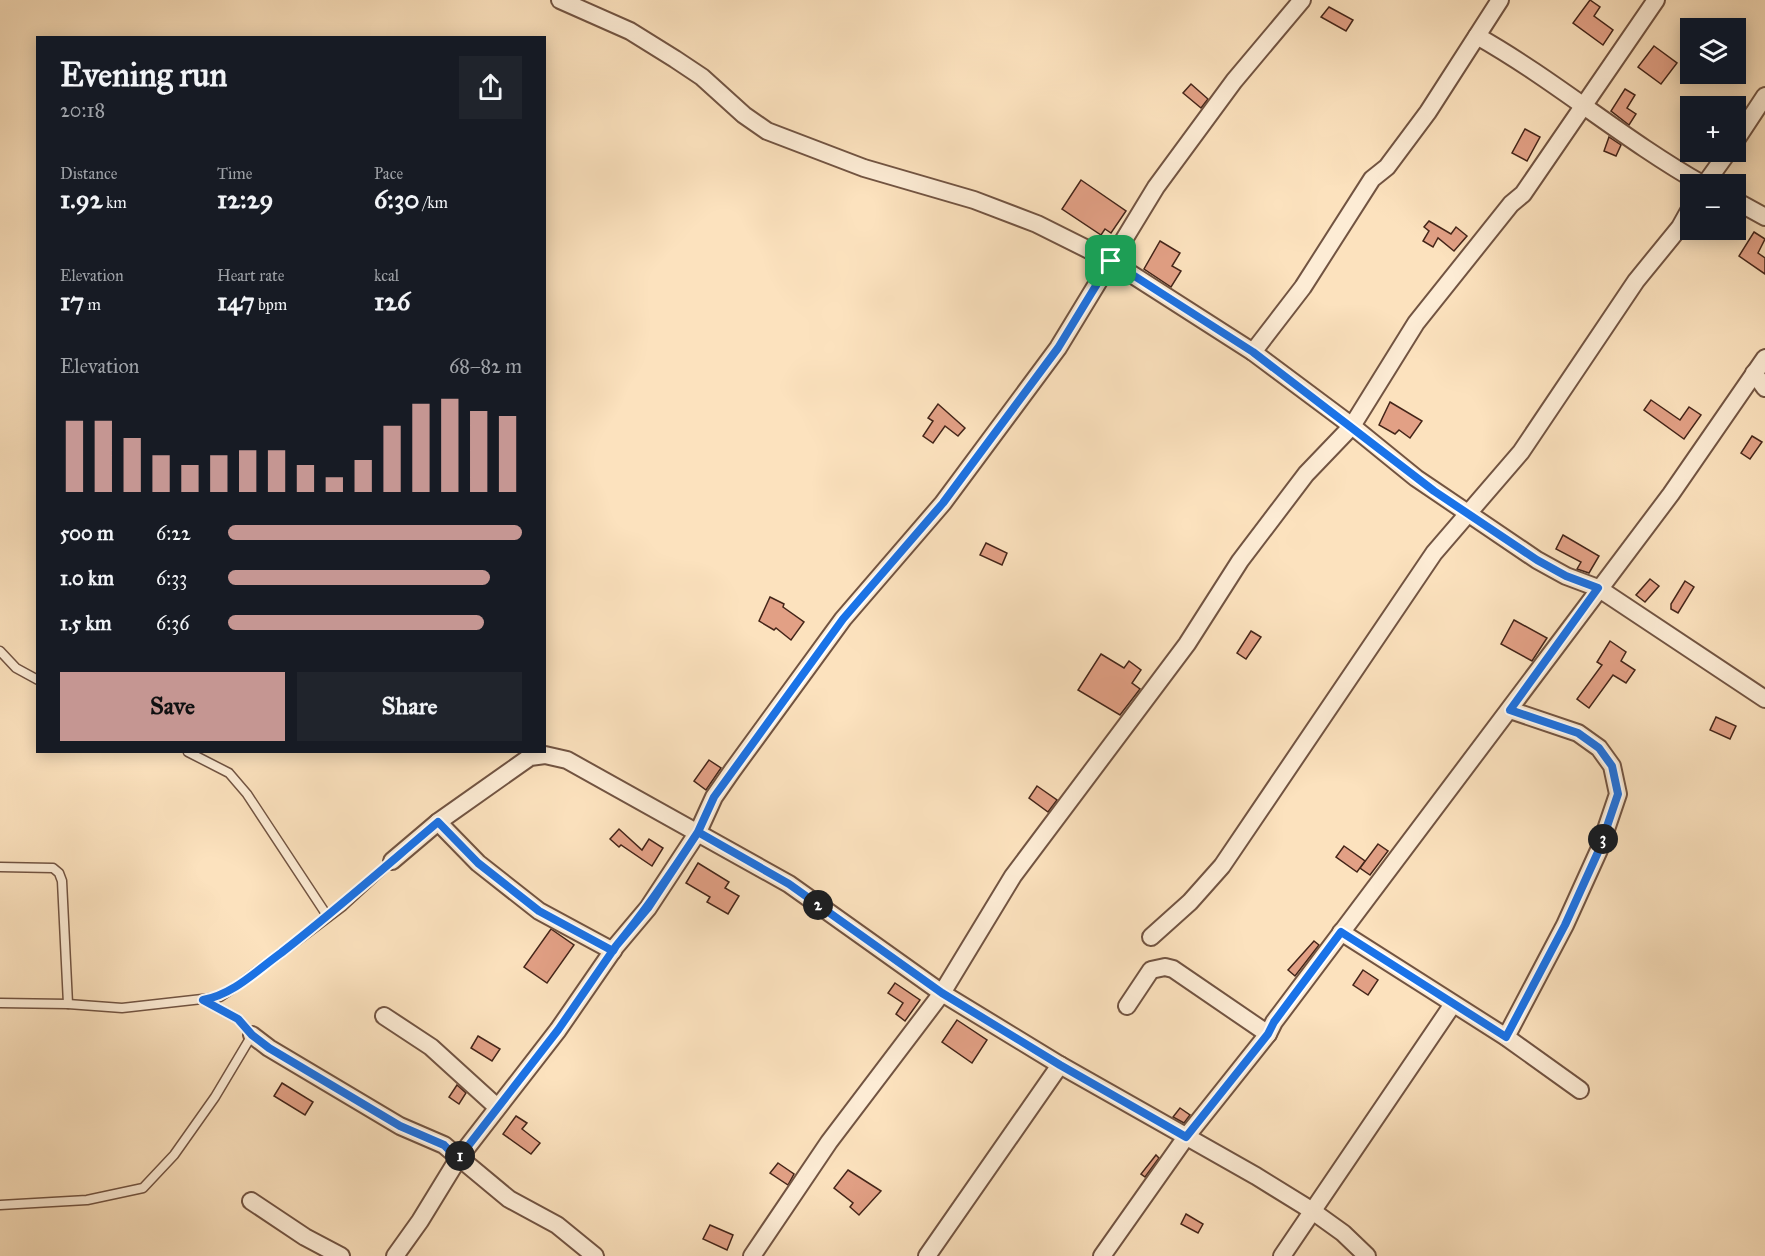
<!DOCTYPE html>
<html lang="en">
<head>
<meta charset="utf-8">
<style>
  :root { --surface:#171b24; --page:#20242c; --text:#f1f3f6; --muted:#9ea1a6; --accent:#c59692 }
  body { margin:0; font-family:"IM FELL Great Primer",serif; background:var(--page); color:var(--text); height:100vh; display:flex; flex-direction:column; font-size:22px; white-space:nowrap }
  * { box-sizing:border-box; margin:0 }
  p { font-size:20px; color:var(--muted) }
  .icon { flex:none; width:33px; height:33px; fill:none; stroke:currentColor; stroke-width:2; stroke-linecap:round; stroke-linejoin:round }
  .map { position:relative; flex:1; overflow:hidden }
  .drawer { position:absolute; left:36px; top:36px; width:510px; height:717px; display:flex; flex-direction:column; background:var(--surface); border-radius:0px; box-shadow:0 3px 15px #0003 }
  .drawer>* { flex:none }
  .fabs { position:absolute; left:1680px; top:18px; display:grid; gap:12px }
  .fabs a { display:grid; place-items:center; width:66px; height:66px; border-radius:0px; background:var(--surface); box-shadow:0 3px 15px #0003; font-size:30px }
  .pin { position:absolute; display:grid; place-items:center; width:51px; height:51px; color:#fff; margin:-26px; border-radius:12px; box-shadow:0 3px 9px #0006 }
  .km { position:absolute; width:30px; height:30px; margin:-15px; border-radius:50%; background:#222; color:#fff; font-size:16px; line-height:30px; text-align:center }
  .round { display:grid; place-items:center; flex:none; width:63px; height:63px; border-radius:0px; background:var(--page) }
  .summary { display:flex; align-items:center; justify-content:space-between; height:102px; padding:0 24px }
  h1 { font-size:33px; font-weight:700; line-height:45px }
  .metrics { display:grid; grid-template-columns:repeat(3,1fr); gap:9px; height:102px; padding:6px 24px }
  .metrics div { display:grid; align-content:center }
  .metrics b { font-size:26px; font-weight:700 }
  .metrics small { font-size:16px; font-weight:400 }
  .metrics p { font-size:16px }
  .chart { height:168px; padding:12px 24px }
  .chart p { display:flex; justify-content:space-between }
  .chart svg { width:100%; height:108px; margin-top:6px; stroke:var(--accent); stroke-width:6 }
  .cta { display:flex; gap:12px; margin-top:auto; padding:12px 24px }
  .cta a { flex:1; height:69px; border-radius:0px; background:var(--accent); color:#111; font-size:24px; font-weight:700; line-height:69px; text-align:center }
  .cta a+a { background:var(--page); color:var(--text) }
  ul { padding:0 24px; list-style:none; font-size:20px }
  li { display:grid; grid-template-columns:96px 72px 1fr; align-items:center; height:45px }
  li i { height:15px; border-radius:8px; background:var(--accent) }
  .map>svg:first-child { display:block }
</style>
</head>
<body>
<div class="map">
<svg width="1765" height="1256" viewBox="0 0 1765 1256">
  <rect width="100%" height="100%" fill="#fce2be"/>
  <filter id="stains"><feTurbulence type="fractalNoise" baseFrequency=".00333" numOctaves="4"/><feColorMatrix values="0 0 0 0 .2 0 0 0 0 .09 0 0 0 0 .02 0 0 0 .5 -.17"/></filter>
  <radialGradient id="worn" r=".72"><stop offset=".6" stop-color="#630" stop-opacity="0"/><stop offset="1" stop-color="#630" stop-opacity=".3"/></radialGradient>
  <g fill="#e2a085" stroke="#442519" stroke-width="1.5">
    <polygon points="1590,0 1600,7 1594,16 1613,30 1603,45 1573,23"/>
    <polygon points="1329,7 1353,20 1346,31 1321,17"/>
    <polygon points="1654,46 1677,63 1661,84 1638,67"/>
    <polygon points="1191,84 1208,99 1201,108 1183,93"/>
    <polygon points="1625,89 1635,95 1627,108 1636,114 1629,125 1611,111"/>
    <polygon points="1525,129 1540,137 1527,161 1512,153"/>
    <polygon points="1609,137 1621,145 1616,156 1604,151"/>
    <polygon points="1081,180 1126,211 1111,233 1105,229 1101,235 1062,209"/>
    <polygon points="1429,221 1451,234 1456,227 1467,236 1454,251 1438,238 1433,247 1423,241 1429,231 1424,227"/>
    <polygon points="1754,232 1765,239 1758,253 1765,258 1765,274 1739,256"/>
    <polygon points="1160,241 1180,253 1172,266 1181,271 1171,287 1144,269"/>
    <polygon points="1651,400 1680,420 1689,407 1701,415 1684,439 1644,410"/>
    <polygon points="1390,402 1422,421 1410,438 1399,430 1395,434 1379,425"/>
    <polygon points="938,404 965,428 958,436 945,426 933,443 923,436 933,421 928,418"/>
    <polygon points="1752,436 1762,442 1750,459 1741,453"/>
    <polygon points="1563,535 1599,556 1589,573 1577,569 1581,562 1556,549"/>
    <polygon points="986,543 1007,553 1002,565 980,555"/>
    <polygon points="1650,579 1659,586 1645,602 1636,595"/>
    <polygon points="1685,581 1694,587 1678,613 1671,609 1671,604"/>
    <polygon points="770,597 784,604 783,607 804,622 791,640 776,628 774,630 759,621"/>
    <polygon points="1514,620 1547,638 1532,661 1501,644"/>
    <polygon points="1251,631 1261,637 1246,659 1237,653"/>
    <polygon points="1610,641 1626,652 1621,661 1635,670 1626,683 1613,675 1589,708 1577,699 1602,665 1597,662"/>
    <polygon points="1101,654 1124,668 1129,661 1141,670 1132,683 1140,689 1120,715 1078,690"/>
    <polygon points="1716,717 1736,726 1730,739 1710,730"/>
    <polygon points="709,760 721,768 706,790 694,781"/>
    <polygon points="1037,786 1057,800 1048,812 1029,798"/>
    <polygon points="619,829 642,850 649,839 663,848 652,866 621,845 619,847 610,839"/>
    <polygon points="1378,844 1388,851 1370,875 1360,868"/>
    <polygon points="1344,846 1365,861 1357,872 1336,857"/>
    <polygon points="698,863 729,882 725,888 739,896 728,914 707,902 710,897 686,883"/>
    <polygon points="551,929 574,945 547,983 524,967"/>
    <polygon points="1314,941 1319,945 1295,976 1288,970"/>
    <polygon points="1363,970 1378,980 1368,995 1353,985"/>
    <polygon points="895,983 920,1000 905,1021 896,1014 903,1003 888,993"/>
    <polygon points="957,1020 987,1040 972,1063 942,1042"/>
    <polygon points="478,1036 500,1049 492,1061 471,1048"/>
    <polygon points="282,1083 313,1102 305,1115 274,1096"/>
    <polygon points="457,1085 466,1093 459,1104 449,1097"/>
    <polygon points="1180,1108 1190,1115 1184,1123 1173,1117"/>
    <polygon points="516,1116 527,1123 522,1129 540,1143 531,1154 503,1134"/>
    <polygon points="1156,1155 1159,1158 1145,1177 1141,1174"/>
    <polygon points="778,1163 794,1174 788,1185 770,1173"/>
    <polygon points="848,1170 881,1191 859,1215 850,1207 853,1203 834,1188"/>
    <polygon points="1186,1214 1203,1224 1198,1233 1181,1224"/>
    <polygon points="710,1225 733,1235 727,1250 703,1239"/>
  </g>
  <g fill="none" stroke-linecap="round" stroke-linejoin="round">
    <g stroke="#725442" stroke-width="11">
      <g id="service">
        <polyline points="0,651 16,668 38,680"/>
        <polyline points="188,752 229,773 247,794 328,917"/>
        <polyline points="0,867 53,868 59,873 62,881 68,1004"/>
        <polyline points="0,1003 68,1004 122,1008 220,997 244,981 343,906 392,861"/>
        <polyline points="0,1205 87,1200 143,1188 174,1155 215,1097 252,1035 238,1019 203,1000"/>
      </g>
    </g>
    <g stroke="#725442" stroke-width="20">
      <g id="minor">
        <polyline points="560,0 630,31 675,59 702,77 744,115 767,131 864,168 974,200 1037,224 1111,261 1253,352 1352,426 1416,478 1537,560 1566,576 1598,588 1765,699"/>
        <path d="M1477 36C1555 80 1624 140 1702 184"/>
        <polyline points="1736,140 1765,96"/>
        <polyline points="1705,184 1728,152"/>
        <polyline points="1736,201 1765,217"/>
        <polyline points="1253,352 1303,287 1372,179 1387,167 1428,112 1500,0"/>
        <polyline points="1754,373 1765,388"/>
        <polyline points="438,822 478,863 539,911 613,951"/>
        <polyline points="392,861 438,822 530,757 545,755 567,760 789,884 942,993 1060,1065 1256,1176 1311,1210 1343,1233 1367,1256"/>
        <polyline points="1341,932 1506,1037 1580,1090"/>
        <polyline points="1151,937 1190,902 1222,866 1434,553 1521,452 1636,281 1680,227 1690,209"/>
        <polyline points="1127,1006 1151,970 1165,967 1173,969 1268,1034"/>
        <polyline points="384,1016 431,1047 497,1107"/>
        <polyline points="252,1035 269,1048 400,1126 444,1145 509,1199 557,1225 595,1256"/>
        <polyline points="1506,1037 1565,925 1599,850 1618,794 1612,766 1599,748 1578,733 1510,710"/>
        <polyline points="251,1201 305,1237 341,1256"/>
        <polyline points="395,1256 420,1221 458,1159 558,1030 616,946 648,908 698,832 714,797 732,771 843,619 943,503 1058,348 1156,187 1234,81 1302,0"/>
        <polyline points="752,1256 829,1142 942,993 1013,876 1187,644 1240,561 1306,474 1352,426 1416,323 1511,204 1523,194 1656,0"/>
        <polyline points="927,1256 1060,1065"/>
        <polyline points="1102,1256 1186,1137 1268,1034 1274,1022 1671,494 1765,358"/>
        <polyline points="1282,1256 1453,1004"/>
      </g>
    </g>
    <use href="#service" stroke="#fdecd5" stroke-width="8"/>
    <use href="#minor" stroke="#fdecd5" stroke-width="16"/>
  </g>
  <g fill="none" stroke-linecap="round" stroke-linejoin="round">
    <g stroke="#fff" stroke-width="12">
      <path id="route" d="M1111 261 1058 348 943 503 843 619 714 797 698 832 648 908 616 946 558 1030 458 1159 444 1145 400 1126 269 1048 252 1035 238 1019 203 1000C234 994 256 971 281 953 335 911 386 866 438 822L478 863 539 911 613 951 616 946C646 910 672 872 698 832L789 884 942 993 1060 1065 1186 1137 1268 1034 1274 1022 1341 932 1506 1037 1565 925 1599 850 1618 794 1612 766 1599 748 1578 733 1510 710 1598 588 1566 576 1537 560 1434 491 1253 352 1111 261"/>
    </g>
    <use href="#route" stroke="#1a73e8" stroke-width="8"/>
  </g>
  <rect width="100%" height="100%" filter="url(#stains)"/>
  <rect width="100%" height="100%" fill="url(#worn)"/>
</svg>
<div class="fabs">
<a><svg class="icon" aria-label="layers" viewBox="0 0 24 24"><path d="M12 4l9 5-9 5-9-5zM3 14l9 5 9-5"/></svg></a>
<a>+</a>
<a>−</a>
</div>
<div class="pin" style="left:1111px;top:261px;background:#1e9e55"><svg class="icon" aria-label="arrive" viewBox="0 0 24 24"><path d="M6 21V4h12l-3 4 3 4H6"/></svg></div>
<b class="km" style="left:460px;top:1156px">1</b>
<b class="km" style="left:818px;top:905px">2</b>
<b class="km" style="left:1603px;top:839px">3</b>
<section class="drawer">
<div class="summary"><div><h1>Evening run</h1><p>20:18</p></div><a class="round"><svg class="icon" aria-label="share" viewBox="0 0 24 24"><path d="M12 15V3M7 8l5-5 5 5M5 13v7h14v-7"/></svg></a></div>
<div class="metrics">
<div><p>Distance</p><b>1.92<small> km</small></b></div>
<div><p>Time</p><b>12:29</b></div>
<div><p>Pace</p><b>6:30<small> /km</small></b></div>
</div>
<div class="metrics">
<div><p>Elevation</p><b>17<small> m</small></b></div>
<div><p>Heart rate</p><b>147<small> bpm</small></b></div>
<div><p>kcal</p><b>126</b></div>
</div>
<div class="chart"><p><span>Elevation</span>68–82 m</p>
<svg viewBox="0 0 160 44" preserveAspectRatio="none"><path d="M5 44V15M15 44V15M25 44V22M35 44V29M45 44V33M55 44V29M65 44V27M75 44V27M85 44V33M95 44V38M105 44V31M115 44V17M125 44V8M135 44V6M145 44V11M155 44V13"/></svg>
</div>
<ul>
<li><b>500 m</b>6:22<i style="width:100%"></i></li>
<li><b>1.0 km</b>6:33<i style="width:89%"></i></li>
<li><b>1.5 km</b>6:36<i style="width:87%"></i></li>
</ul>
<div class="cta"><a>Save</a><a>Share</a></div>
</section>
</div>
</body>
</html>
